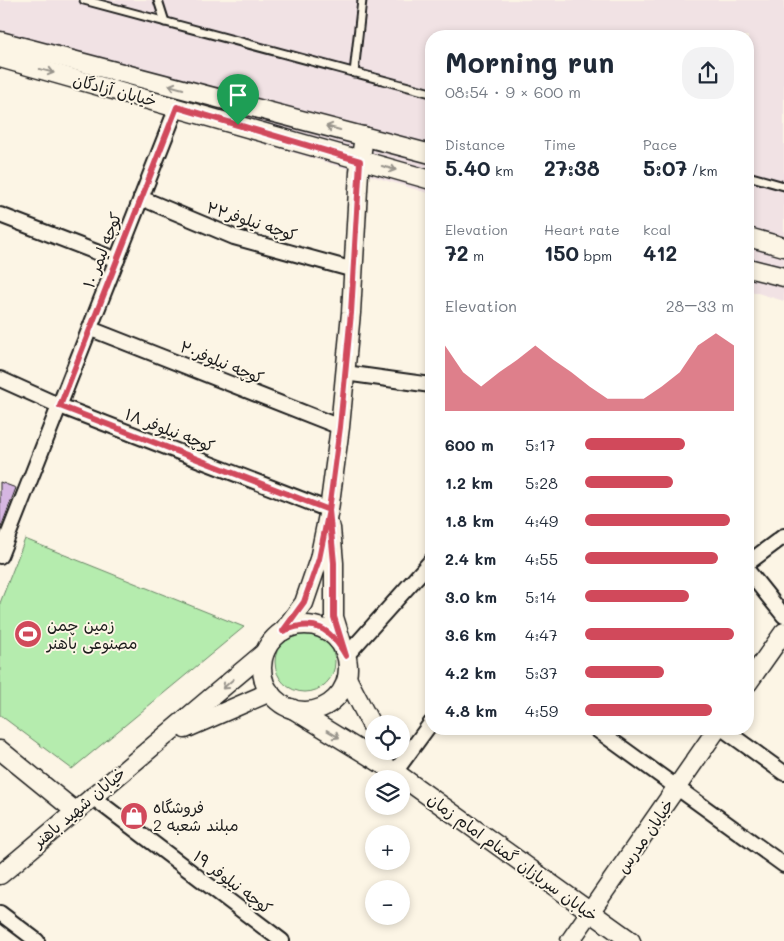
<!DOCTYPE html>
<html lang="en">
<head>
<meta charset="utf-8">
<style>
  :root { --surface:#fff; --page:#f2f2f3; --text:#1f2937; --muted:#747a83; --accent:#d1495b }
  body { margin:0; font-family:Mali,"Playpen Sans Arabic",sans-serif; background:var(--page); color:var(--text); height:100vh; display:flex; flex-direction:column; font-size:19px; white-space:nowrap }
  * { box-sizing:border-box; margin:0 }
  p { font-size:16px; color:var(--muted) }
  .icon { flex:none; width:28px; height:28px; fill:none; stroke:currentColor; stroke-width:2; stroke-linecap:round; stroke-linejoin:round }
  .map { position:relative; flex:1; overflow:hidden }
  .sheet { position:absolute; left:425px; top:30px; width:329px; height:705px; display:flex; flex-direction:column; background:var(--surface); border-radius:20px; box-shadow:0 2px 8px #0003 }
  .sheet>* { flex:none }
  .controls { position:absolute; left:365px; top:715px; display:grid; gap:10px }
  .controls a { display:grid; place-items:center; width:45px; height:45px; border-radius:50%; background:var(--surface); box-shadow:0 2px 8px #0003; font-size:25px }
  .pin { position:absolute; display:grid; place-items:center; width:42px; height:42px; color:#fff; margin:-51px -21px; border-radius:50% 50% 50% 0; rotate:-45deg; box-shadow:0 0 5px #0007 }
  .pin .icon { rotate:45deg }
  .round { display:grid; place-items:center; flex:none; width:52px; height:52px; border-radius:20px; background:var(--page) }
  .headline { display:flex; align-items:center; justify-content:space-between; height:85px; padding:0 20px }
  h1 { font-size:28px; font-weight:700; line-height:38px }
  .metrics { display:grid; grid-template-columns:repeat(3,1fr); gap:8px; height:85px; padding:5px 20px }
  .metrics div { display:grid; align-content:center }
  .metrics b { font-size:21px; font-weight:700 }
  .metrics small { font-size:14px; font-weight:400 }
  .metrics p { font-size:14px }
  .chart { height:140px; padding:10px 20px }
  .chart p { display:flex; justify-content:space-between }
  .chart svg { width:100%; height:90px; margin-top:5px; fill:var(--accent); opacity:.7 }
  ul { padding:0 20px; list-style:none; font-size:16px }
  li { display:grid; grid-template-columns:80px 60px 1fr; align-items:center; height:38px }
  li i { height:12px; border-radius:6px; background:var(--accent) }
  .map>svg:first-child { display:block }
</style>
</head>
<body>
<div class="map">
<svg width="784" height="941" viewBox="0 0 784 941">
  <rect width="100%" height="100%" fill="#fcf5e5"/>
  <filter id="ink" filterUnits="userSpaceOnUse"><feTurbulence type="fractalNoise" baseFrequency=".02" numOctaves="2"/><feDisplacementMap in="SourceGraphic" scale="10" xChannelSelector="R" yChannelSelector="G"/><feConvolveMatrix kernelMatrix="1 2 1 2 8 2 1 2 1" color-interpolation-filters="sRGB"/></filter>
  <g filter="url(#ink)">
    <polygon fill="#f1e2e4" points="0,0 784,0 784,301 748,290 748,36 431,36 431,194 0,64"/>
    <g fill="#b5ecae" stroke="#688465">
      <polygon points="25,539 244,627 72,769 0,715 0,603"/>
      <circle cx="305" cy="662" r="30"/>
    </g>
    <polygon fill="#d6b6e1" stroke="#1c1c1c" points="0,482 16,488 0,530"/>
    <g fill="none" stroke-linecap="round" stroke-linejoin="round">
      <g stroke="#1c1c1c" stroke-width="11">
        <g id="service">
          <polyline points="84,0 431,93"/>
          <polyline points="158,0 165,22"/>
          <polyline points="354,73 362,0"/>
          <polyline points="748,176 784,186"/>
        </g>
      </g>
      <g stroke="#1c1c1c" stroke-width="18">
        <g id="minor">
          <polyline points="141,198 234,237 354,270"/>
          <polyline points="0,215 117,260"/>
          <polyline points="91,329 340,427"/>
          <polyline points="345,373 431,385"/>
          <polyline points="0,379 60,406 329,510"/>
          <polyline points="0,556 177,107"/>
          <polyline points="748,563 784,536"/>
          <polyline points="748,571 784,616"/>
          <polyline points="346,656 431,561"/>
          <polyline points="596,729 784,865"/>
          <polyline points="723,729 784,773"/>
          <polyline points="395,772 431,723"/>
          <polyline points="91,796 282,941"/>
          <polyline points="0,913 37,941"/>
        </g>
      </g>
      <g stroke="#1c1c1c" stroke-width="21">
        <g id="tertiary">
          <polyline points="0,41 431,154"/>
          <polyline points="0,58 431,180"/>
          <polyline points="748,237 784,247"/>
          <polyline points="748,268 784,277"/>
          <polyline points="331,528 334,563 334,617 343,646"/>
          <circle cx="305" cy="668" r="43"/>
          <polyline points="283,631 304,603 319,559 329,510 340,427 351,313 359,172 364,136"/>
          <polyline points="347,678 374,730"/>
          <polyline points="748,683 784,632"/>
          <polyline points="291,708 395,772 631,941"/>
          <polyline points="185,729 270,692"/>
          <polyline points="0,750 75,811"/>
          <polyline points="0,875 265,652"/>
          <polyline points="570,941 717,729"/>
        </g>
      </g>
      <use href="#service" stroke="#fcf5e5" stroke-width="7"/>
      <use href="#minor" stroke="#fcf5e5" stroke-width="14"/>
      <use href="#tertiary" stroke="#fcf5e5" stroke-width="18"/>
    </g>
    <defs><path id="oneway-shaft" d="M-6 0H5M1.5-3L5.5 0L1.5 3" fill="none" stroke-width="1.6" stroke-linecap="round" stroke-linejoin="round" transform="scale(1.25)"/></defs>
    <g stroke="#97938b">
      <use href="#oneway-shaft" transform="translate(47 71) rotate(15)"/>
      <use href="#oneway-shaft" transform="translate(176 87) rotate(-165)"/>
      <use href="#oneway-shaft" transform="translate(333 128) rotate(-165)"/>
      <use href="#oneway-shaft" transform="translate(389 168) rotate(16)"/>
      <use href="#oneway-shaft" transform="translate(228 684) rotate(139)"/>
      <use href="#oneway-shaft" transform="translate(333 734) rotate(31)"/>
    </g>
  </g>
  <g fill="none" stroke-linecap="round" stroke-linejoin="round" filter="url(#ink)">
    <g stroke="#fff" stroke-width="10">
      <path id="route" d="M238 125 177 107 60 406 329 510 334 563V617L346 656C330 628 315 618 283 631L304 602 319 559 329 510 340 427 351 313 360 161 238 125"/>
    </g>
    <use href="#route" stroke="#d1495b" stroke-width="6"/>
  </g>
  <defs>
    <g id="stadium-disc" transform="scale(1.4375)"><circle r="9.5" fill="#d1495b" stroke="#fcf5e5"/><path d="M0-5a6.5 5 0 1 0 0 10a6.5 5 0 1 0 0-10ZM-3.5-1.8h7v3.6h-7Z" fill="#fff"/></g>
    <g id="shop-disc" transform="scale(1.4375)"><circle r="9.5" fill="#d1495b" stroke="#fcf5e5"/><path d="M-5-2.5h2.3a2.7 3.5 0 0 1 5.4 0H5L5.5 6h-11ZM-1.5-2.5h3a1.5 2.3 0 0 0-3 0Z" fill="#fff"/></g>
  </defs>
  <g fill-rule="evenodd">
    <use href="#stadium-disc" x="28" y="634"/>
    <use href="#shop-disc" x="134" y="816"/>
  </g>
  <g text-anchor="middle" stroke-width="4" stroke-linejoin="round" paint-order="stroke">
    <g font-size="16" fill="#1c1c1c" stroke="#fcf5e5">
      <text transform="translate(115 90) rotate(15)" y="6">خیابان آزادگان</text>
      <text transform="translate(252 221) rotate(18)" y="6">کوچه نیلوفر۲۲</text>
      <text transform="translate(102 250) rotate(-69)" y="6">کوچه لیمر ۱۰</text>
      <text transform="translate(222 362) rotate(22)" y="6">کوچه نیلوفر۲۰</text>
      <text transform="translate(170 430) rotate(21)" y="6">کوچه نیلوفر ۱۸</text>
      <text transform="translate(79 807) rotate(-40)" y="6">خیابان شهید باهنر</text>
      <text transform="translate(645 836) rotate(-55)" y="6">خیابان مدرس</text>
      <text transform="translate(513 857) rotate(36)" y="6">خیابان سربازان گمنام امام زمان</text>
      <text transform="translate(233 882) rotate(37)" y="6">کوچه نیلوفر ۱۹</text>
    </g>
    <g font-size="16" fill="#1c1c1c" stroke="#fcf5e5" text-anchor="start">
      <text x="47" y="631">زمین چمن<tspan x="47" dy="18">مصنوعی باهنر</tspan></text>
      <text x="153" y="813">فروشگاه<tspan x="153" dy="18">مبلند شعبه 2</tspan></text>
    </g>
  </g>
</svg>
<div class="controls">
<a><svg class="icon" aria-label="locate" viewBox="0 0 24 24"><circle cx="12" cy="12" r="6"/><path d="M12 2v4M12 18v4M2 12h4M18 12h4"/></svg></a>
<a><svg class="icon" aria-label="layers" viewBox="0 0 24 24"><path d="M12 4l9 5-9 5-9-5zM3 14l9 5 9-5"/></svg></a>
<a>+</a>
<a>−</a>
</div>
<div class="pin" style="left:238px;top:125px;background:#1e9e55"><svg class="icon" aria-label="arrive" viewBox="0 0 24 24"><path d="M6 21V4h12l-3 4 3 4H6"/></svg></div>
<section class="sheet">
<div class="headline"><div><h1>Morning run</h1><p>08:54 · 9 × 600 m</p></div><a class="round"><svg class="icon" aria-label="share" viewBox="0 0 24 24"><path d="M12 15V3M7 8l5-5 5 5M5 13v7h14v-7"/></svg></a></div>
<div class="metrics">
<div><p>Distance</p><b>5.40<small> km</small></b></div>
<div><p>Time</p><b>27:38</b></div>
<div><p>Pace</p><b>5:07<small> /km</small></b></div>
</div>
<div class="metrics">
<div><p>Elevation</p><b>72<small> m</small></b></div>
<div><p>Heart rate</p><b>150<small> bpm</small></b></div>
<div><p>kcal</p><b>412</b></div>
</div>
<div class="chart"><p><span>Elevation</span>28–33 m</p>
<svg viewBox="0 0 160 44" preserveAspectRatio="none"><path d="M0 44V12L10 25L20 32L30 25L40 19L50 12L60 19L70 25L80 32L90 38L100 38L110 38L120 32L130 25L140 12L150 6L160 12V44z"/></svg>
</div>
<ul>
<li><b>600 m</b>5:17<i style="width:67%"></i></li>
<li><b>1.2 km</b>5:28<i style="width:59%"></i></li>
<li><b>1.8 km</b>4:49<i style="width:97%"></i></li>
<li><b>2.4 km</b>4:55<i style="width:89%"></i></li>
<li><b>3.0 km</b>5:14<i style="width:70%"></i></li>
<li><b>3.6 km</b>4:47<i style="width:100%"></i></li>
<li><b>4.2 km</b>5:37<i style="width:53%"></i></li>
<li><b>4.8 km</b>4:59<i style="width:85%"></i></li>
</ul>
</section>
</div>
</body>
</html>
